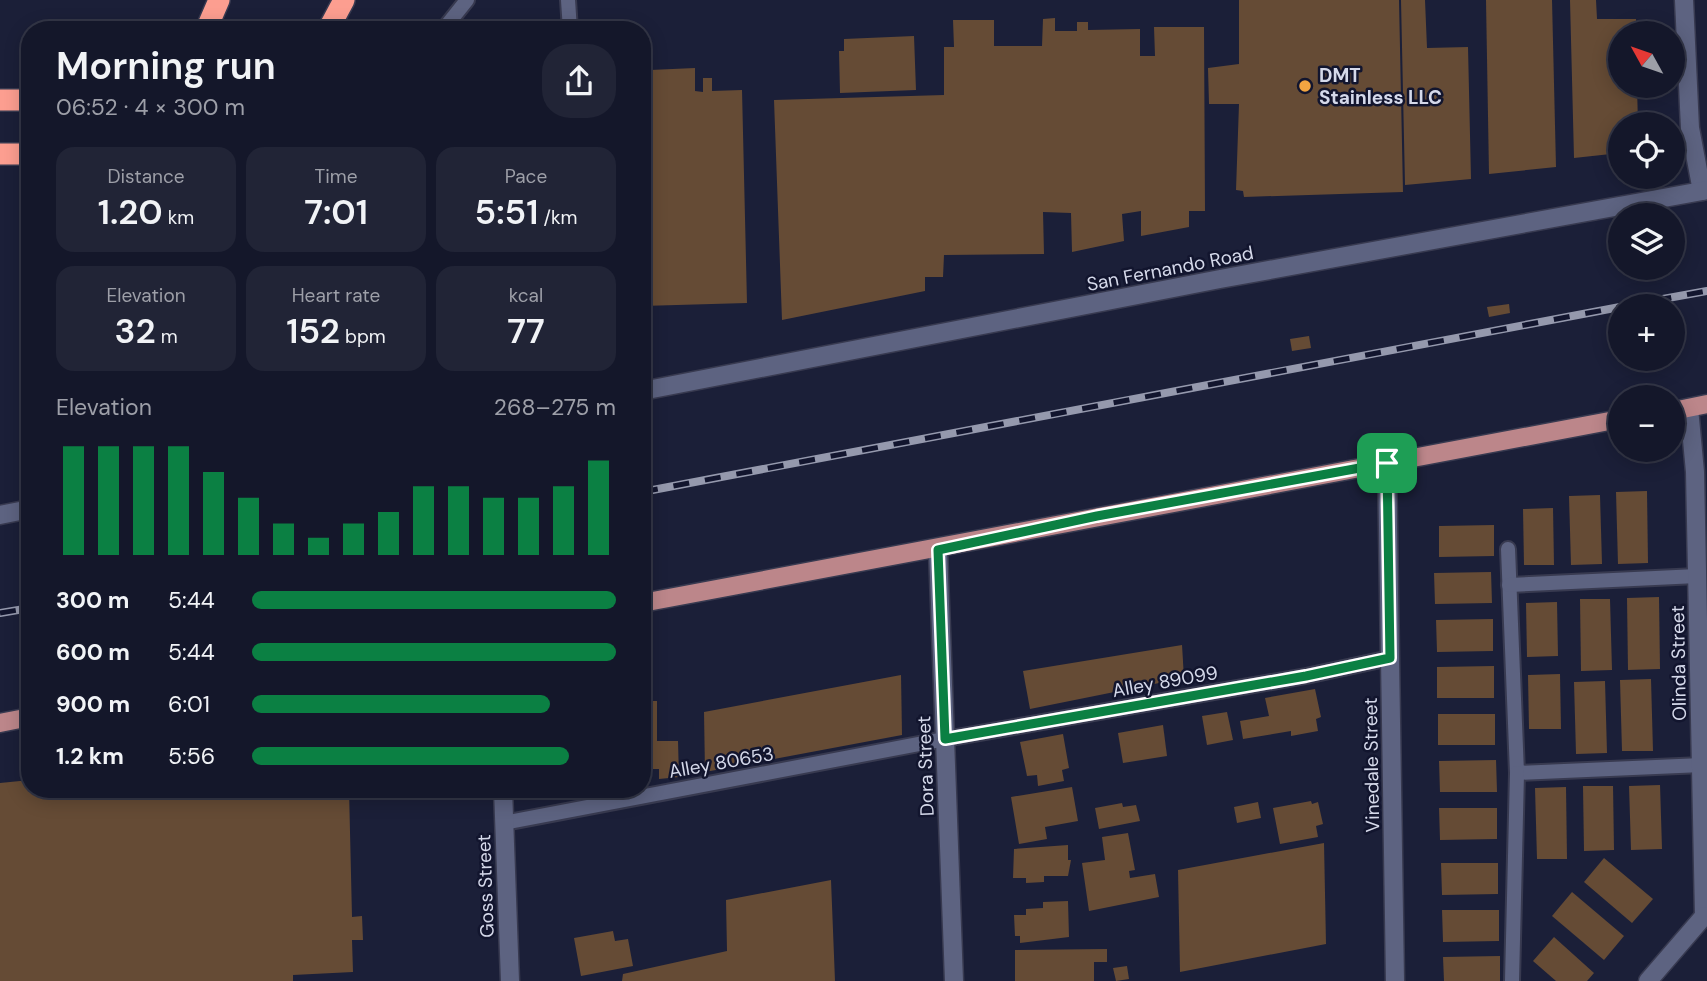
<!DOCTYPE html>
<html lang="en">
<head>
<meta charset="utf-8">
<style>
  :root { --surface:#14172a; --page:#212436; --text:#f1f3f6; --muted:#9d9fa8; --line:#333647; --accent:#0b8043 }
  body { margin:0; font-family:"DM Sans",sans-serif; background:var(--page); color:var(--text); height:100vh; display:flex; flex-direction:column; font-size:26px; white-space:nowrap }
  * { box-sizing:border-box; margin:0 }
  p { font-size:23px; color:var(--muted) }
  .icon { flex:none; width:38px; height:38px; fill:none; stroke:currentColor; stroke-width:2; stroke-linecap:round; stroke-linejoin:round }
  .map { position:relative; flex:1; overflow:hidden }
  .details { position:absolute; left:21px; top:21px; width:630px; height:777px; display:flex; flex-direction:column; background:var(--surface); border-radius:28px; box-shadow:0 4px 18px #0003,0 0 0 2px var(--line) }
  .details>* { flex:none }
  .needle { width:46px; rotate:310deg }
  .fabs { position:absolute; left:1608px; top:21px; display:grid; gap:14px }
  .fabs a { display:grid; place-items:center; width:77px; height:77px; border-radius:50%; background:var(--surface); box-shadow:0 4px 18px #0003,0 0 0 2px var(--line); font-size:35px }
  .pin { position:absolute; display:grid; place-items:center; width:60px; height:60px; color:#fff; margin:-30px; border-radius:14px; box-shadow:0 4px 10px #0006 }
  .round { display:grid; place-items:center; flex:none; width:74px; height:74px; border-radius:28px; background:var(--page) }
  .overview { display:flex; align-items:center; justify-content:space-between; height:119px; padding:0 35px }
  h1 { font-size:38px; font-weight:600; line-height:52px }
  .figures { display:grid; grid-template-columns:repeat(3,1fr); gap:10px; height:119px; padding:7px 35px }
  .figures div { display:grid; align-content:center; border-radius:18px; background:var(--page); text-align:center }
  .figures b { font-size:35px; font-weight:600 }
  .figures small { font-size:19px; font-weight:400 }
  .figures p { font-size:19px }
  .chart { height:196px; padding:14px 35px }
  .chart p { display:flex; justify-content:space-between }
  .chart svg { width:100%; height:126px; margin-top:7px; stroke:var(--accent); stroke-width:6 }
  ul { padding:0 35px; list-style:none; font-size:23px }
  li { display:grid; grid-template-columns:112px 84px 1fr; align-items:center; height:52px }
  li i { height:18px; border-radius:9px; background:var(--accent) }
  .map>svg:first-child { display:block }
</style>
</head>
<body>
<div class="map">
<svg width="1707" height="981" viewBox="0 0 1707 981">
  <rect width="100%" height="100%" fill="#1b1f38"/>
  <g fill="#654b35">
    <polygon points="1239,0 1399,0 1403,192 1244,197 1243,191 1236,190 1239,104 1209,104 1208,68 1239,64"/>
    <polygon points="1401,0 1425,0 1427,48 1468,47 1471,179 1405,185"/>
    <polygon points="1486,0 1552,0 1556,167 1489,174"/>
    <polygon points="1570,0 1596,0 1597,19 1636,19 1636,33 1620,33 1620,86 1637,86 1638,124 1620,124 1620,153 1574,158"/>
    <polygon points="1055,18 1055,31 1077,31 1077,22 1088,22 1088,30 1140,29 1140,56 1155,56 1154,27 1204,27 1205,211 1189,211 1189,227 1141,236 1141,211 1122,214 1124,241 1072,252 1071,213 1043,212 1044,254 944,255 943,277 925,277 925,291 782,320 774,100 944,95 944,47 954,47 953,20 994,20 994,46 1042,46 1043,19"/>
    <polygon points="914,36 916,90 840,93 839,51 844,51 844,39"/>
    <polygon points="642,58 650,58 650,70 695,68 695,91 703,92 703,78 712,78 712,91 742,90 747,303 642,306"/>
    <polygon points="1509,304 1510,313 1489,317 1487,307"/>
    <polygon points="1309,336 1311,348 1292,351 1290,339"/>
    <polygon points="1647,491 1648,563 1618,564 1616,492"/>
    <polygon points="1600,495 1602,564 1571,565 1569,496"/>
    <polygon points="1553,508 1554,565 1524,565 1523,509"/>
    <polygon points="1494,525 1494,556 1439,557 1439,526"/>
    <polygon points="1491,572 1492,603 1435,604 1434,573"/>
    <polygon points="1659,597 1660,669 1628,670 1627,598"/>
    <polygon points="1580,599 1610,599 1612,670 1581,671"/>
    <polygon points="1557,602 1558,656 1527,657 1526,603"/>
    <polygon points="1493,619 1493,651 1437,652 1436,620"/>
    <polygon points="1182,645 1184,678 1030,709 1023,671"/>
    <polygon points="1494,666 1494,698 1437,698 1437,667"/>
    <polygon points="1560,674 1561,729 1529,729 1528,675"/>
    <polygon points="901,675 902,735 705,772 704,712"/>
    <polygon points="1651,679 1653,751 1622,751 1620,680"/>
    <polygon points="1605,681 1607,753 1576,754 1574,682"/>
    <polygon points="1315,689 1321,717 1316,719 1318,731 1291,736 1291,731 1243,739 1240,721 1269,716 1265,698"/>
    <polygon points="642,701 657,701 657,741 678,741 679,777 659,779 659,769 642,769"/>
    <polygon points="1227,712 1233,740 1207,745 1202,716"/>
    <rect x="1438" y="714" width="57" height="31"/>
    <polygon points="1163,725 1167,756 1123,763 1118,733"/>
    <polygon points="1063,734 1069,768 1062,770 1064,781 1038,786 1037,775 1027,776 1020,742"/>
    <polygon points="1496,760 1497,792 1440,792 1439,761"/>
    <polygon points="30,780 30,789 349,789 352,917 362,916 363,940 352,940 353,972 293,975 293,981 0,981 0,783"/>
    <polygon points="1660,785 1662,849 1631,850 1629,786"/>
    <polygon points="1583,786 1613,786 1614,850 1584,851"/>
    <polygon points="1072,787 1078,821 1045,827 1047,839 1019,844 1011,797"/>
    <polygon points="1566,787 1567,859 1537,859 1535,788"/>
    <polygon points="1311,801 1312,804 1318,802 1323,824 1316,826 1318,837 1280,844 1273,808"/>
    <polygon points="1258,802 1261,818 1237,823 1234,807"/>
    <polygon points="1122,803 1123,807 1136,805 1140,821 1099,829 1095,808"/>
    <polygon points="1439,808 1497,808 1497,839 1440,840"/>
    <polygon points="1128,833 1135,870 1129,871 1130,878 1155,874 1159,897 1089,911 1082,863 1105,860 1102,837"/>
    <polygon points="1324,843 1326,944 1180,972 1178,870"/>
    <polygon points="1068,845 1068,860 1071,860 1068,876 1044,876 1044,882 1026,883 1026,878 1013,878 1014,849"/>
    <polygon points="1604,858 1653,899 1632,923 1584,882"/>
    <polygon points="1441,863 1498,863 1498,894 1442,895"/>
    <polygon points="831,880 835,981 622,981 623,974 727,951 726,900"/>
    <polygon points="1572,892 1624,936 1604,960 1552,916"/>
    <polygon points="1068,901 1069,937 1020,943 1020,936 1015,936 1014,915 1026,915 1026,909 1043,908 1043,902"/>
    <polygon points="1442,910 1499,910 1499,941 1443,942"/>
    <polygon points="613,931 615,941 628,939 633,966 581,976 574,938"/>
    <polygon points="1554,937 1594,973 1587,981 1556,981 1533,961"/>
    <polygon points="1107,949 1107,962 1094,962 1094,981 1015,981 1015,950"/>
    <polygon points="1500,956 1500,981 1444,981 1443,957"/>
    <polygon points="1127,966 1129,979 1116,981 1113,968"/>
  </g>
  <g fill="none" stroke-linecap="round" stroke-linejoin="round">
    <g stroke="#383a50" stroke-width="18">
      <g id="service">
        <polyline points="568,0 570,30"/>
        <polyline points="443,30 467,0"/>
        <polyline points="1508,549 1517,773 1702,765"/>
        <polyline points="1509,585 1697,576"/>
        <polyline points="504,823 945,739 1306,676 1390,658"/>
        <polyline points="1512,981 1517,773"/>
      </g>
    </g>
    <g stroke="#383a50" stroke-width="21">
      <g id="minor">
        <polyline points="1684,0 1690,128 1702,191"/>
        <polyline points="642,391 1220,279 1707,190"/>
        <polyline points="1689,408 1695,472 1704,916"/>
        <polyline points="1387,463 1395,981"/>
        <polyline points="0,515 30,509"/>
        <polyline points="938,550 954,981"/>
        <polyline points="503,789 510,981"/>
        <polyline points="1648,981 1704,916"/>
      </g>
    </g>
    <g stroke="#383a50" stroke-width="21">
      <g id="primary">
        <polyline points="1673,411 1707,404"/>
        <polyline points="642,603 1620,419"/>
        <polyline points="0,723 30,717"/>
      </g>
    </g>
    <g stroke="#383a50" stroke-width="24">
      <g id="motorway">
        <polyline points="206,30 219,0"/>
        <polyline points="328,30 344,0"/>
        <polyline points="0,100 30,100"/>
        <polyline points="0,154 30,154"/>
      </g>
    </g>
    <use href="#service" stroke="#5d6381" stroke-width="14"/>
    <use href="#minor" stroke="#5d6381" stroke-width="18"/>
    <use href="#primary" stroke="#bc868a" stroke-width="18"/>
    <use href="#motorway" stroke="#fc9e90" stroke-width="21"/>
    <g stroke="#9599ad" stroke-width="8">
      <g id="rail">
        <polyline points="1624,306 1707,291"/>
        <polyline points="642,492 1620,307"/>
        <polyline points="0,613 30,608"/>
      </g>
    </g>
    <use href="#rail" stroke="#12152e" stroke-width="5" stroke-dasharray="16" stroke-linecap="butt"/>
  </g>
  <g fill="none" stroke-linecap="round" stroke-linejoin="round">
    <g stroke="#fff" stroke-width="14">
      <polygon id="route" points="1387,463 1390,658 1306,676 945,739 938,550 1097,516"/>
    </g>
    <use href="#route" stroke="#0b8043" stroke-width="9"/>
  </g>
  <circle fill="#f2a541" stroke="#12152e" stroke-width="2.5" cx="1305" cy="86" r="7"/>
  <g text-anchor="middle" stroke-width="5" stroke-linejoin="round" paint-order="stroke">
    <g font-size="19" font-weight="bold" fill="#d5d9ea" stroke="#12152e" text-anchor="start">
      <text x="1319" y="82">DMT<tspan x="1319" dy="22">Stainless LLC</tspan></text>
    </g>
    <g font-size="19" fill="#d5d9ea" stroke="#12152e">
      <text transform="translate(1170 268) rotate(-11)" y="7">San Fernando Road</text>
      <text transform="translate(1678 663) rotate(-91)" y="7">Olinda Street</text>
      <text transform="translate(1165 681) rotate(-10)" y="7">Alley 89099</text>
      <text transform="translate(721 762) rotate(-10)" y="7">Alley 80653</text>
      <text transform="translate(1371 765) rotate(-91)" y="7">Vinedale Street</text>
      <text transform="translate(925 766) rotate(-92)" y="7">Dora Street</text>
      <text transform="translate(485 886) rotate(-92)" y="7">Goss Street</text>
    </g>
  </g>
</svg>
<div class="fabs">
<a><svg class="needle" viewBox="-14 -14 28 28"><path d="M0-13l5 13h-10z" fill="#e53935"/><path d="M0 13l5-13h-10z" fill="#9d9fa8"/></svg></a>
<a><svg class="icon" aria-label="locate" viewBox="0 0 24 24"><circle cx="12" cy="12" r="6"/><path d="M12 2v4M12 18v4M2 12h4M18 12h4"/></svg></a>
<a><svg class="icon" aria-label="layers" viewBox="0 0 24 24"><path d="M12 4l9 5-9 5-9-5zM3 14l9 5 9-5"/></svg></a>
<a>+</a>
<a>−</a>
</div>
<div class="pin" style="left:1387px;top:463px;background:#1e9e55"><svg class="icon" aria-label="arrive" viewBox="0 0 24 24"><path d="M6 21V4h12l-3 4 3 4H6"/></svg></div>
<section class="details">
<div class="overview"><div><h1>Morning run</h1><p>06:52 · 4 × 300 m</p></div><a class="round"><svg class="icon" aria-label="share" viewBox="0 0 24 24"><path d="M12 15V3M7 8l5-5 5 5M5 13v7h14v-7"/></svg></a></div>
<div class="figures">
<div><p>Distance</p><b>1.20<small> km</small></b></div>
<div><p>Time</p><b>7:01</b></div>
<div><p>Pace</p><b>5:51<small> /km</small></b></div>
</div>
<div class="figures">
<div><p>Elevation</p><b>32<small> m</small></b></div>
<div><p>Heart rate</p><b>152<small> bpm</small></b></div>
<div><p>kcal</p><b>77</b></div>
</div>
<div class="chart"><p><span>Elevation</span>268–275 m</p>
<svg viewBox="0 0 160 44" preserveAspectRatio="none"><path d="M5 44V6M15 44V6M25 44V6M35 44V6M45 44V15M55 44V24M65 44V33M75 44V38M85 44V33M95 44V29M105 44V20M115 44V20M125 44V24M135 44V24M145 44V20M155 44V11"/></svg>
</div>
<ul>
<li><b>300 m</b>5:44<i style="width:100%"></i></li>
<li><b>600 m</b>5:44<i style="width:100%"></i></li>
<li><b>900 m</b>6:01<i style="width:82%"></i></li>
<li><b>1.2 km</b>5:56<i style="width:87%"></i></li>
</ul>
</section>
</div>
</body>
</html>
